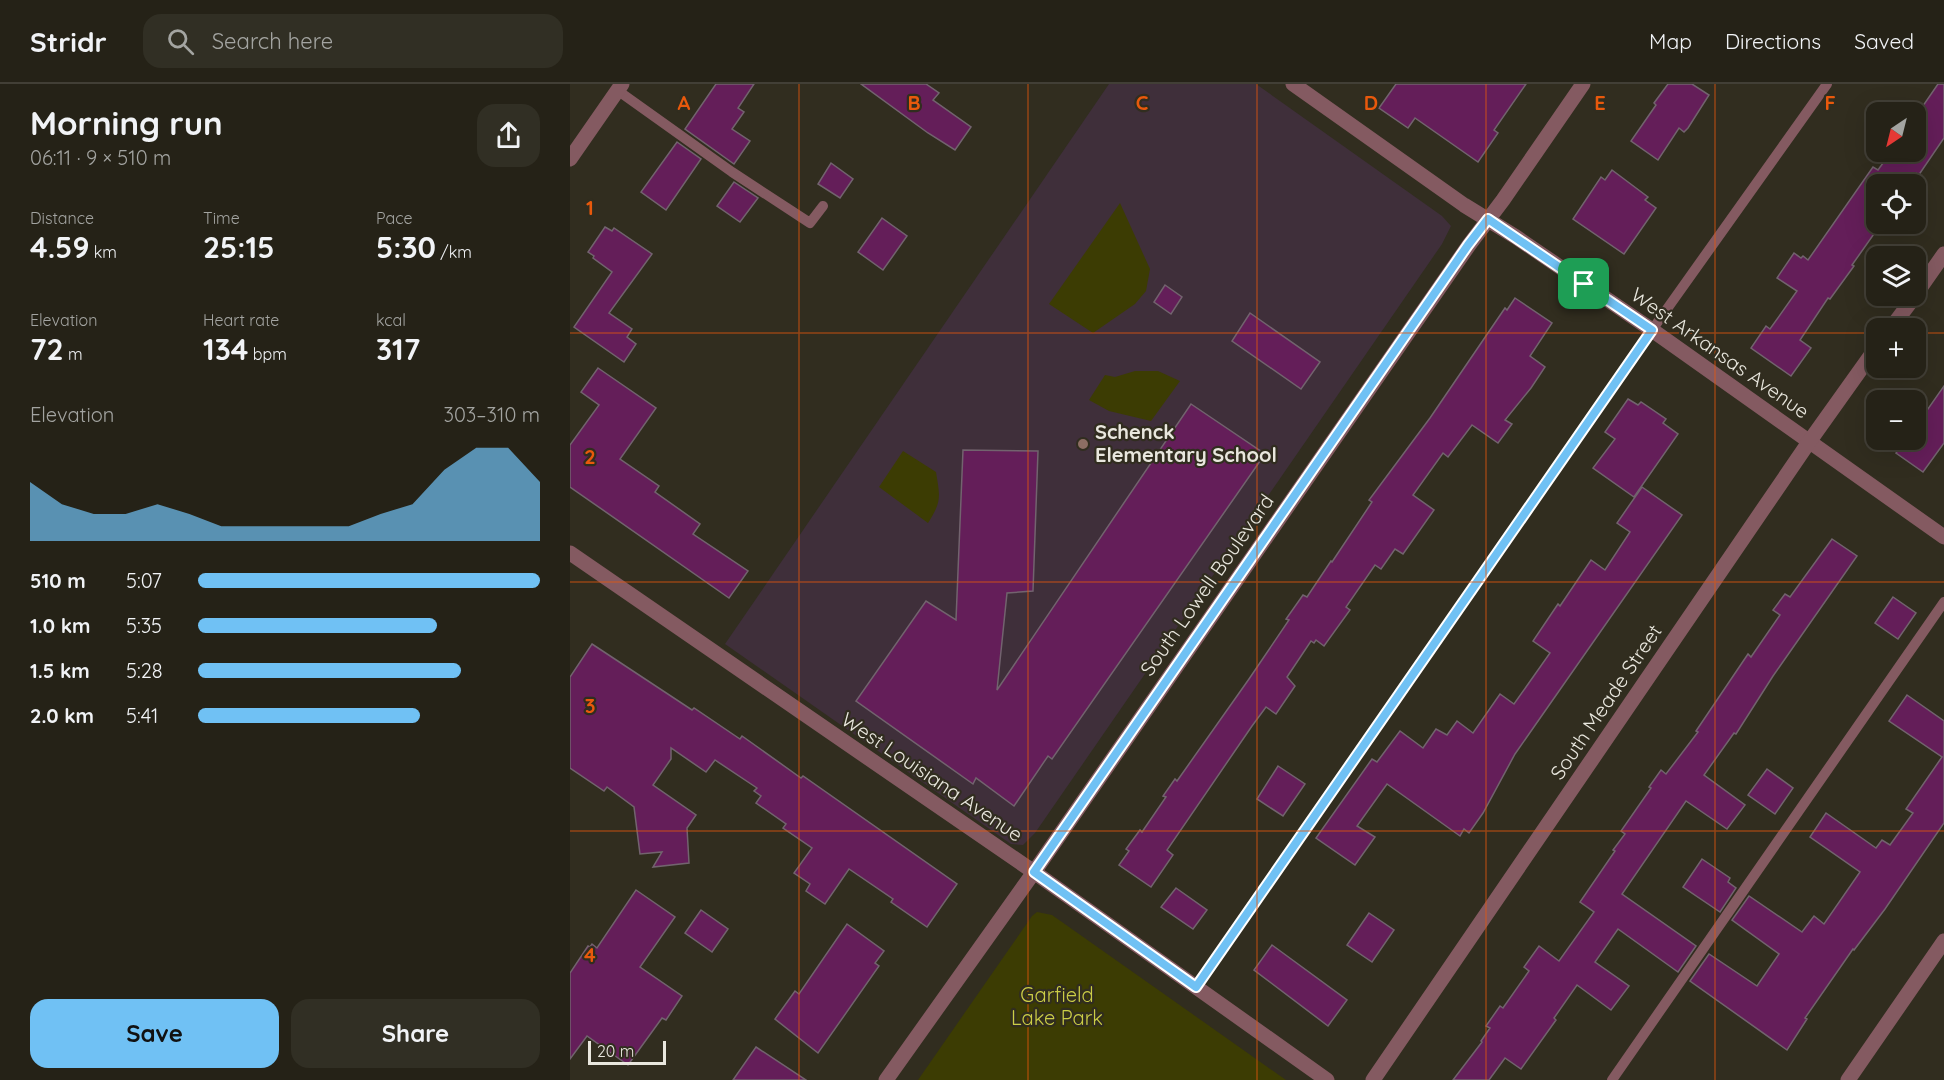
<!DOCTYPE html>
<html lang="en">
<head>
<meta charset="utf-8">
<style>
  :root { --surface:#252217; --page:#312f24; --text:#f1f3f6; --muted:#a3a4a1; --line:#423f36; --accent:#70c1f4 }
  body { margin:0; font-family:Quicksand,sans-serif; background:var(--page); color:var(--text); height:100vh; display:flex; flex-direction:column; font-size:22px; white-space:nowrap }
  * { box-sizing:border-box; margin:0 }
  p { font-size:20px; color:var(--muted) }
  .icon { flex:none; width:33px; height:33px; fill:none; stroke:currentColor; stroke-width:2; stroke-linecap:round; stroke-linejoin:round }
  .map { position:relative; flex:1; overflow:hidden }
  .sheet { display:flex; flex-direction:column; background:var(--surface); width:570px }
  .sheet>* { flex:none }
  .needle { width:39px; rotate:215deg }
  .fabs { position:absolute; left:1296px; top:18px; display:grid; gap:12px }
  .fabs a { display:grid; place-items:center; width:60px; height:60px; border-radius:12px; background:var(--surface); box-shadow:0 6px 24px #0002,0 0 0 2px var(--line); font-size:30px }
  .scale { position:absolute; left:18px; bottom:15px; width:78px; box-sizing:border-box; padding-left:6px; border:3px solid #e9e7de; border-top:0; font-size:16px; line-height:21px; white-space:nowrap; color:#e9e7de; -webkit-text-stroke:4px #312d1f; paint-order:stroke }
  .pin { position:absolute; display:grid; place-items:center; width:51px; height:51px; color:#fff; margin:-26px; border-radius:12px; box-shadow:0 3px 9px #0006 }
  .round { display:grid; place-items:center; flex:none; width:63px; height:63px; border-radius:18px; background:var(--page) }
  .headline { display:flex; align-items:center; justify-content:space-between; height:102px; padding:0 30px }
  h1 { font-size:33px; font-weight:800; line-height:45px }
  .figures { display:grid; grid-template-columns:repeat(3,1fr); gap:9px; height:102px; padding:6px 30px }
  .figures div { display:grid; align-content:center }
  .figures b { font-size:30px; font-weight:800 }
  .figures small { font-size:16px; font-weight:400 }
  .figures p { font-size:16px }
  .chart { height:168px; padding:12px 30px }
  .chart p { display:flex; justify-content:space-between }
  .chart svg { width:100%; height:108px; margin-top:6px; fill:var(--accent); opacity:.7 }
  .button { display:flex; gap:12px; margin-top:auto; padding:12px 30px }
  .button a { flex:1; height:69px; border-radius:18px; background:var(--accent); color:#111; font-size:24px; font-weight:800; line-height:69px; text-align:center }
  .button a+a { background:var(--page); color:var(--text) }
  ul { padding:0 30px; list-style:none; font-size:20px }
  li { display:grid; grid-template-columns:96px 72px 1fr; align-items:center; height:45px }
  li i { height:15px; border-radius:8px; background:var(--accent) }
  header { display:flex; align-items:center; gap:36px; box-sizing:border-box; height:84px; padding:0 30px; background:var(--surface); border-bottom:2px solid var(--line) }
  header strong { font-size:28px }
  nav { display:flex; gap:33px; margin-inline-start:auto; font-size:21px }
  .search { width:420px; height:54px; background:var(--page); display:flex; align-items:center; gap:15px; box-sizing:border-box; padding:0 21px; border-radius:18px; color:var(--muted); font-size:22px }
  main { display:flex; flex:1; min-height:0 }
  .map>svg:first-child { display:block }
</style>
</head>
<body>
<header>
<strong>Stridr</strong>
<div class="search"><svg class="icon" aria-label="search" viewBox="0 0 24 24"><circle cx="10" cy="10" r="6"/><path d="M15 15l6 6"/></svg>Search here</div>
<nav><a>Map</a><a>Directions</a><a>Saved</a></nav>
</header>
<main>
<section class="sheet">
<div class="headline"><div><h1>Morning run</h1><p>06:11 · 9 × 510 m</p></div><a class="round"><svg class="icon" aria-label="share" viewBox="0 0 24 24"><path d="M12 15V3M7 8l5-5 5 5M5 13v7h14v-7"/></svg></a></div>
<div class="figures">
<div><p>Distance</p><b>4.59<small> km</small></b></div>
<div><p>Time</p><b>25:15</b></div>
<div><p>Pace</p><b>5:30<small> /km</small></b></div>
</div>
<div class="figures">
<div><p>Elevation</p><b>72<small> m</small></b></div>
<div><p>Heart rate</p><b>134<small> bpm</small></b></div>
<div><p>kcal</p><b>317</b></div>
</div>
<div class="chart"><p><span>Elevation</span>303–310 m</p>
<svg viewBox="0 0 160 44" preserveAspectRatio="none"><path d="M0 44V20L10 29L20 33L30 33L40 29L50 33L60 38L70 38L80 38L90 38L100 38L110 33L120 29L130 15L140 6L150 6L160 20V44z"/></svg>
</div>
<ul>
<li><b>510 m</b>5:07<i style="width:100%"></i></li>
<li><b>1.0 km</b>5:35<i style="width:70%"></i></li>
<li><b>1.5 km</b>5:28<i style="width:77%"></i></li>
<li><b>2.0 km</b>5:41<i style="width:65%"></i></li>
</ul>
<div class="button"><a>Save</a><a>Share</a></div>
</section>
<div class="map">
<svg width="1374" height="996" viewBox="0 0 1374 996">
  <rect width="100%" height="100%" fill="#312d1f"/>
  <polygon fill="#3f2f3a" points="539,0 686,0 872,132 881,142 872,160 465,749 453,761 441,760 155,560"/>
  <g fill="#3c3c03">
    <polygon points="550,119 580,185 576,207 565,220 523,249 479,220"/>
    <polygon points="565,287 588,287 610,297 581,337 539,327 519,316 535,291 545,293"/>
    <path d="M333 367 366 388C370 413 372 417 358 439L309 403Z"/>
    <polygon points="467,828 482,831 716,996 348,996 462,832"/>
  </g>
  <g fill="#641e59" stroke="#72636e" stroke-width="1.5">
    <polygon points="146,0 184,0 168,24 174,28 162,45 180,57 164,80 115,45"/>
    <polygon points="291,0 356,0 369,9 363,16 401,43 385,66 358,49"/>
    <polygon points="826,0 956,0 924,46 928,49 908,78 845,34 838,44 809,24"/>
    <polygon points="1098,0 1122,0 1139,11 1118,44 1114,48 1109,44 1088,76 1061,57 1086,21 1084,19"/>
    <polygon points="1368,0 1374,0 1374,54 1346,95 1346,90 1338,100 1306,100 1306,140 1311,140 1282,181 1284,182 1260,215 1258,214 1230,256 1241,264 1221,292 1181,264 1196,242 1200,245 1227,207 1207,194 1224,169 1231,174 1233,172 1238,176 1303,83 1308,86 1321,68 1346,68 1346,32"/>
    <polygon points="107,58 131,75 96,126 71,108"/>
    <polygon points="261,79 283,95 270,114 248,100"/>
    <polygon points="1042,86 1078,113 1075,116 1086,124 1054,170 1003,135 1031,93 1035,96"/>
    <polygon points="164,98 188,114 170,138 147,122"/>
    <polygon points="312,134 337,152 313,186 288,168"/>
    <polygon points="35,143 42,147 44,144 82,170 39,229 62,245 57,253 66,260 54,278 4,243 42,188 23,174 24,172 18,168"/>
    <polygon points="595,201 612,213 601,230 584,218"/>
    <polygon points="945,214 982,239 960,272 975,283 961,304 935,336 942,340 928,359 902,341 878,373 873,369 843,411 864,426 833,470 825,465 811,485 805,481 776,523 780,526 754,562 746,556 744,559 741,557 717,593 725,602 706,630 696,623 682,642 597,766 603,771 581,803 549,781 559,767 556,765 570,746 572,748 596,713 593,712 605,695 607,697 679,595 719,536 716,535 733,511 737,513 761,477 762,478 802,418 799,416 860,334 935,224 937,226"/>
    <polygon points="680,229 750,278 731,305 662,257"/>
    <polygon points="28,284 86,324 50,375 89,402 85,408 130,440 123,450 178,487 159,514 0,403 0,361 29,321 11,308"/>
    <polygon points="1374,302 1374,359 1353,388 1326,369 1336,356 1346,356 1346,342"/>
    <polygon points="1058,315 1068,321 1071,318 1096,335 1093,339 1108,350 1064,413 1023,384 1045,355 1035,348"/>
    <polygon points="621,320 695,370 482,675 478,672 444,722 406,694 403,700 286,617 356,517 386,536 393,366 468,367 463,507 437,509 427,606"/>
    <polygon points="1072,403 1112,431 945,670 913,729 899,749 894,745 890,752 817,700 787,742 805,753 785,781 746,754 802,675 807,678 830,647 853,664 866,645 877,651 887,637 903,649 930,610 944,620 980,569 963,557 988,520 990,522 1021,476 1035,486 1060,448 1047,439"/>
    <polygon points="1262,455 1287,472 1203,592 1166,650 1164,649 1134,691 1175,721 1157,745 1116,717 1052,810 1126,862 1108,888 1048,845 1025,878 1059,902 1041,926 1007,901 984,934 986,936 951,985 935,974 919,996 883,996 912,958 911,957 920,944 916,942 930,922 933,924 959,887 954,883 969,862 989,877 1024,828 1010,818 1045,767 1043,766 1055,750 1051,747 1081,704 1079,703 1091,686 1096,690 1128,648 1126,647 1178,570 1181,573 1210,531 1203,526 1215,510 1220,513"/>
    <polygon points="1323,513 1346,529 1328,555 1305,539"/>
    <polygon points="22,560 122,626 124,624 170,655 172,652 231,694 233,692 387,800 357,843 321,818 323,815 279,785 255,820 236,807 240,800 224,789 242,764 213,744 216,740 186,719 191,712 184,707 187,704 145,676 136,688 101,664 101,675 83,701 126,731 117,744 119,779 83,783 92,768 70,770 64,723 37,703 34,707 0,684 0,593"/>
    <polygon points="1337,611 1374,637 1374,739 1315,825 1284,866 1283,865 1235,934 1237,935 1217,966 1120,897 1139,870 1187,902 1209,870 1162,836 1179,812 1232,848 1244,832 1254,840 1290,788 1240,753 1256,729 1306,764 1312,756 1320,761 1343,729 1336,725 1372,673 1319,637"/>
    <polygon points="708,682 735,700 713,732 687,715"/>
    <polygon points="1197,685 1223,704 1205,730 1178,711"/>
    <polygon points="1132,775 1160,794 1158,798 1166,804 1150,828 1113,803"/>
    <polygon points="606,804 637,826 623,845 591,823"/>
    <polygon points="66,806 105,833 70,883 112,912 96,936 92,934 58,981 17,952 0,975 0,889 18,862 20,863 22,860 27,864"/>
    <polygon points="131,826 158,845 142,868 115,849"/>
    <polygon points="799,829 824,846 802,878 777,861"/>
    <polygon points="277,840 314,867 305,879 309,882 248,969 205,935 225,907 229,910"/>
    <polygon points="702,861 777,916 758,942 684,886"/>
    <polygon points="186,963 236,996 163,996"/>
  </g>
  <g fill="none" stroke-linecap="round" stroke-linejoin="round">
    <g stroke="#845a61" stroke-width="10">
      <polyline points="47,6 162,88 240,139 253,122"/>
      <polyline points="626,903 1082,246 1257,0"/>
      <polyline points="1042,996 1374,518"/>
    </g>
    <g stroke="#845a61" stroke-width="15">
      <polyline points="723,0 894,121 946,153 1082,246 1374,453"/>
      <polyline points="0,75 52,0"/>
      <polyline points="1346,210 1374,170"/>
      <polyline points="1321,244 1345,212"/>
      <polyline points="316,996 464,788"/>
      <polyline points="803,996 1239,358 1306,264"/>
      <polyline points="1278,996 1374,857"/>
    </g>
    <g stroke="#845a61" stroke-width="15">
      <polyline points="0,469 464,788 757,996"/>
      <polyline points="464,788 899,161 933,116 1013,0"/>
    </g>
  </g>
  <g fill="none" stroke-linecap="round" stroke-linejoin="round">
    <g stroke="#fff" stroke-width="12">
      <polygon id="route" points="918,135 1082,246 626,903 464,788 898,161"/>
    </g>
    <use href="#route" stroke="#70c1f4" stroke-width="8"/>
  </g>
  <path fill="none" stroke="#e8590c" stroke-width="1.5" stroke-opacity="0.55" d="M229 0V996M458 0V996M687 0V996M916 0V996M1145 0V996M0 249H1306M1346 249H1374M0 498H1374M0 747H1374"/>
  <circle fill="#8d6e63" stroke="#312d1f" stroke-width="2" cx="513" cy="360" r="6"/>
  <g text-anchor="middle" stroke-width="4.5" stroke-linejoin="round" paint-order="stroke">
    <g font-size="20" fill="#e9e7de" stroke="#312d1f">
      <text transform="translate(1150 269) rotate(35)" y="7">West Arkansas Avenue</text>
      <text transform="translate(637 501) rotate(-55)" y="7">South Lowell Boulevard</text>
      <text transform="translate(1036 618) rotate(-56)" y="7">South Meade Street</text>
      <text transform="translate(362 693) rotate(34)" y="7">West Louisiana Avenue</text>
    </g>
    <g font-size="20" font-weight="bold" fill="#e9e7de" stroke="#312d1f" text-anchor="start">
      <text x="525" y="355">Schenck<tspan x="525" dy="23">Elementary School</tspan></text>
    </g>
    <g font-size="20" fill="#ccce46" stroke="#312d1f">
      <text x="487" y="918">Garfield<tspan x="487" dy="23">Lake Park</tspan></text>
    </g>
  </g>
  <g font-size="20" text-anchor="middle" font-weight="bold" fill="#e8590c" stroke="#312d1f" stroke-width="4.5" stroke-linejoin="round" paint-order="stroke">
    <text x="114" y="26">A</text>
    <text x="344" y="26">B</text>
    <text x="572" y="26">C</text>
    <text x="801" y="26">D</text>
    <text x="1030" y="26">E</text>
    <text x="1260" y="26">F</text>
    <text x="20" y="131">1</text>
    <text x="20" y="380">2</text>
    <text x="20" y="629">3</text>
    <text x="20" y="878">4</text>
  </g>
</svg>
<div class="fabs">
<a><svg class="needle" viewBox="-14 -14 28 28"><path d="M0-13l5 13h-10z" fill="#e53935"/><path d="M0 13l5-13h-10z" fill="#a3a4a1"/></svg></a>
<a><svg class="icon" aria-label="locate" viewBox="0 0 24 24"><circle cx="12" cy="12" r="6"/><path d="M12 2v4M12 18v4M2 12h4M18 12h4"/></svg></a>
<a><svg class="icon" aria-label="layers" viewBox="0 0 24 24"><path d="M12 4l9 5-9 5-9-5zM3 14l9 5 9-5"/></svg></a>
<a>+</a>
<a>−</a>
</div>
<div class="scale">20 m</div>
<div class="pin" style="left:1014px;top:200px;background:#1e9e55"><svg class="icon" aria-label="arrive" viewBox="0 0 24 24"><path d="M6 21V4h12l-3 4 3 4H6"/></svg></div>
</div>
</main>
</body>
</html>
